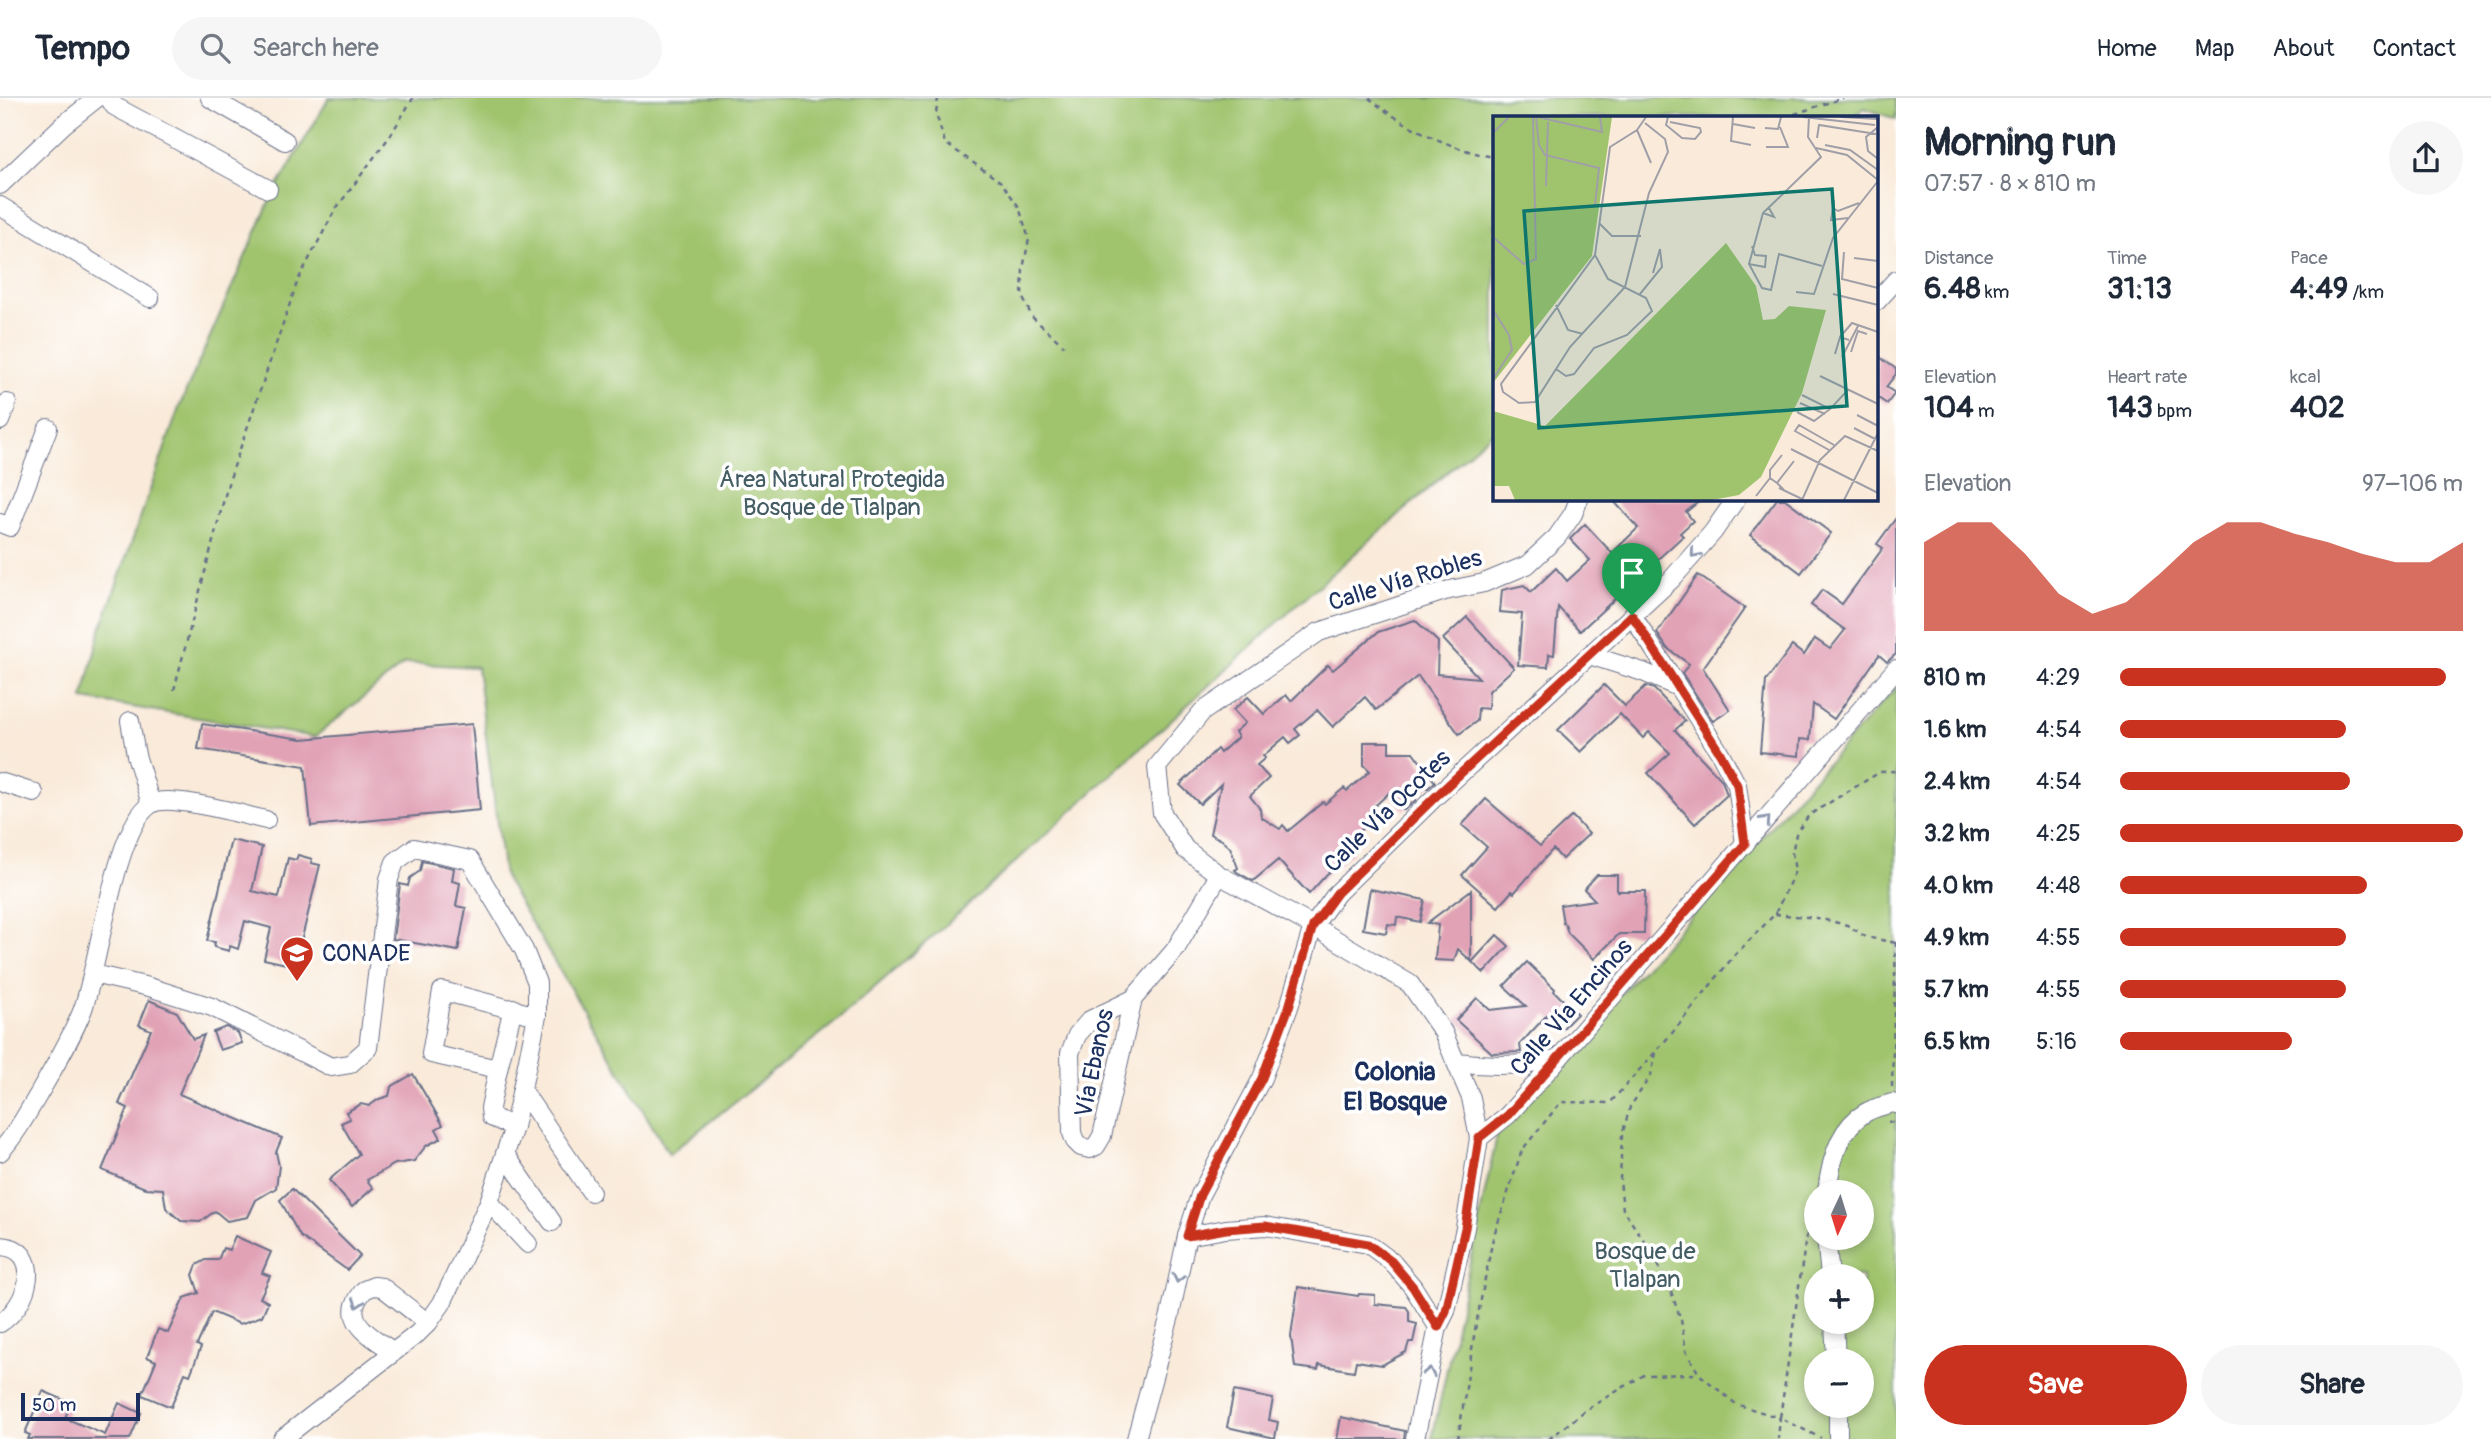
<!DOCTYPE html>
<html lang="en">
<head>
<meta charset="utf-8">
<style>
  :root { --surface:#fff; --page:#f6f6f7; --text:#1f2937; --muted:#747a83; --line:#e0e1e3; --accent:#c8321e }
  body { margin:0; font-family:Pangolin,sans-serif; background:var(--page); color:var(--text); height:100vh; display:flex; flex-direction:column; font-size:26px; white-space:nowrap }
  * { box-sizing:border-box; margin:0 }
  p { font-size:23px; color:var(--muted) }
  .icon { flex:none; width:38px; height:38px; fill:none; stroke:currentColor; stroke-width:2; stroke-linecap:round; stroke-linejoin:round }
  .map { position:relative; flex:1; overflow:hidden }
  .sheet { display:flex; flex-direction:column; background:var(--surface); width:595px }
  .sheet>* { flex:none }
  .needle { width:46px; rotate:184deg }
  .tools { position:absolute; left:1804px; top:1082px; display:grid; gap:14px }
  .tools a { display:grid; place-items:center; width:70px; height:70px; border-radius:50%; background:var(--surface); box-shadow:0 4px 10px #0003; font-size:35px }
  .scale { position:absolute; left:21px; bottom:18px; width:119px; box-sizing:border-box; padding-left:7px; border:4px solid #1b2f5e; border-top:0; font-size:19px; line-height:24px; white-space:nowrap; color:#1b2f5e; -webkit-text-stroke:5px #fff; paint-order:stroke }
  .pin { position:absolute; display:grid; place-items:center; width:60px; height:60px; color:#fff; margin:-72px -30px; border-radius:50% 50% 50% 0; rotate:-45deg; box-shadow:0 0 7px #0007 }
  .pin .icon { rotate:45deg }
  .round { display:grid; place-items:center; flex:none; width:74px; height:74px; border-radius:37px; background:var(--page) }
  .headline { display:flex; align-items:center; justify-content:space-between; height:119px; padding:0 28px }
  h1 { font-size:38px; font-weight:700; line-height:52px }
  .figures { display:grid; grid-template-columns:repeat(3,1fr); gap:10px; height:119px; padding:7px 28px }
  .figures div { display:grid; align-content:center }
  .figures b { font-size:30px; font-weight:700 }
  .figures small { font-size:19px; font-weight:400 }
  .figures p { font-size:19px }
  .chart { height:196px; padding:14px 28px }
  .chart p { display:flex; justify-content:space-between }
  .chart svg { width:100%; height:126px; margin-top:7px; fill:var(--accent); opacity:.7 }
  .action { display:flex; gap:14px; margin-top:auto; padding:14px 28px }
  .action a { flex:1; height:80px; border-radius:42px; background:var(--accent); color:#fff; font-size:28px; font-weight:700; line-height:80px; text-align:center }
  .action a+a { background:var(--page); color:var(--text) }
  ul { padding:0 28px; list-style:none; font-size:23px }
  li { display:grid; grid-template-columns:112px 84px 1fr; align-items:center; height:52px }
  li i { height:18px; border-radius:9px; background:var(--accent) }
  header { display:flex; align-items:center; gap:42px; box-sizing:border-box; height:98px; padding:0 35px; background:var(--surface); border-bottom:2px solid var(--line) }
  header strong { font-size:33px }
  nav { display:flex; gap:38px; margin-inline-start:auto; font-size:24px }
  .search { width:490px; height:63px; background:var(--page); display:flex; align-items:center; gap:18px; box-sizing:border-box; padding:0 24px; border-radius:38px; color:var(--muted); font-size:26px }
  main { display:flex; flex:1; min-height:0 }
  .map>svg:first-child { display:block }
</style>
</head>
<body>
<header>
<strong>Tempo</strong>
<div class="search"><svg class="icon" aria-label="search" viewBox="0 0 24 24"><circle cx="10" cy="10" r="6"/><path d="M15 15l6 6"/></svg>Search here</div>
<nav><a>Home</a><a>Map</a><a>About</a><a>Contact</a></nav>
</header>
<main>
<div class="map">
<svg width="1896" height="1341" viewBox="0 0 1896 1341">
  <rect width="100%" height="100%" fill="#fff"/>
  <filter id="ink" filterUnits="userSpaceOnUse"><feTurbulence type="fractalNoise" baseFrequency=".0143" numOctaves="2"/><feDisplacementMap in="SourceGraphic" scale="14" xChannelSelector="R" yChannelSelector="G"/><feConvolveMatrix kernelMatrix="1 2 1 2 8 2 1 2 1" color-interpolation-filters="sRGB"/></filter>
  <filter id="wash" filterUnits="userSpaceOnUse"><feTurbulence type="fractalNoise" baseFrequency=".00686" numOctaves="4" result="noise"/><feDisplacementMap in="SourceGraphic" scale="28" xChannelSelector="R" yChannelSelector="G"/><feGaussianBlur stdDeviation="1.57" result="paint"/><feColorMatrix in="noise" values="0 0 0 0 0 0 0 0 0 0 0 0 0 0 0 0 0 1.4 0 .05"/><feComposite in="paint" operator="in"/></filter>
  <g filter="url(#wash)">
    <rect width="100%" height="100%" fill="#f9ead9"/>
    <g fill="#a0c46e" stroke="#5e7a66" stroke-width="2" fill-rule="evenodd">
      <polygon points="329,0 1896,0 1896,21 1864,10 1853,19 1495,19 1495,332 1309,496 974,802 833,926 669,1056 504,779 477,569 405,565 315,639 83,601 100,534 180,307 271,100"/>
      <path d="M1896 589V1341H1432L1498 1033ZM1816 1094H1862V1139H1816ZM1816 1178H1862V1223H1816ZM1816 1262H1862V1307H1816Z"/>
    </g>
    <g id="blocks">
      <g fill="#e1a2b6">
        <polygon points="1877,257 1896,271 1896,276 1886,289 1895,295 1887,306 1878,300 1877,302"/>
        <polygon points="1612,401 1702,401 1686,414 1693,423 1680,435 1683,438 1580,533 1558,509 1554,557 1549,556 1548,569 1518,567 1522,516 1500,514 1502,492 1524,487 1531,494 1556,470 1567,483 1590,462 1570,441 1585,426 1612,455 1638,430"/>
        <polygon points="1777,401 1785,401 1831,435 1801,475 1750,437"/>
        <polygon points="1896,420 1896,556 1887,564 1879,557 1834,621 1813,606 1810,642 1800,641 1799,658 1760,654 1766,583 1792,548 1804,557 1815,541 1830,551 1845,532 1811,507 1822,492 1842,506 1883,450 1877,446"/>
        <polygon points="1698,477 1745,510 1703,570 1730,612 1713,623 1682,575 1689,566 1667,550 1657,535"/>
        <polygon points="1467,519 1514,570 1489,593 1488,611 1478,610 1477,623 1459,636 1418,578 1376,612 1365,599 1333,629 1317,612 1295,631 1300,637 1290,645 1285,639 1263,658 1265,660 1257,667 1269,680 1250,698 1260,711 1261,719 1280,731 1283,727 1288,733 1323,704 1325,706 1344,690 1347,693 1370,673 1364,667 1364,644 1389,644 1389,654 1413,654 1435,684 1428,690 1416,690 1416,702 1404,712 1389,695 1367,715 1373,721 1346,745 1353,754 1326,777 1309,796 1278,762 1253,783 1237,774 1235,772 1238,770 1230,749 1222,742 1210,736 1221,686 1200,706 1180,687 1217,651 1220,655 1238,639 1235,634 1245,625 1233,612 1248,599 1264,616 1286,597 1291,603 1328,567 1333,572 1378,534 1415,522 1438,544 1437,576 1479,580 1443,541"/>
        <polygon points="1604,587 1625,608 1646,588 1654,591 1685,623 1675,632 1722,682 1727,697 1695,726 1648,675 1670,655 1649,634 1643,640 1620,616 1581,654 1558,632"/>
        <polygon points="202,626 302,641 472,626 480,712 311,728 305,668 198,651"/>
        <polygon points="1486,701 1540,748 1572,718 1589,736 1562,761 1553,751 1514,795 1512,793 1498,809 1462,777 1487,749 1462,727"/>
        <polygon points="231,742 262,749 252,793 279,799 288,760 296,762 298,757 312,761 311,765 320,767 295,868 264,861 271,830 245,823 238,851 230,848 229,853 214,849 215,844 207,843"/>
        <polygon points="422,763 454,770 452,783 460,785 456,808 466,810 458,853 393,841 400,786 408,788 410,780 420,773"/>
        <polygon points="1597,777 1617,777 1617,793 1645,793 1644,836 1619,836 1594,861 1568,835 1565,826 1563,825 1560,807 1595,802 1584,791"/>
        <polygon points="1370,791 1425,802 1420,824 1397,819 1396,827 1388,826 1386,835 1363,831"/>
        <polygon points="1471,792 1471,863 1458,851 1454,863 1435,862 1438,827 1427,825"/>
        <polygon points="1497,837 1509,848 1484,875 1472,864"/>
        <polygon points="1527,864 1555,891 1554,893 1577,916 1562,931 1547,917 1520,946 1521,954 1492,955 1456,922 1477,900 1490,912 1526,908 1504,888"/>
        <polygon points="149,902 177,914 193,941 204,937 179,996 282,1040 276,1054 279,1068 276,1090 256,1102 248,1119 227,1123 215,1113 200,1124 181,1123 166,1110 163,1091 145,1090 102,1072 128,1010 119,1006 151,932 139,927"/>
        <polygon points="226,929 238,935 242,945 220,952 213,934"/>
        <polygon points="413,976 443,1027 436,1031 441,1040 426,1048 414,1063 395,1066 367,1082 373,1090 352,1109 329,1082 359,1056 341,1025 350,1021 346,1014 361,1006 369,1008 379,1001 389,998 391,989"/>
        <polygon points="292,1091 360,1158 347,1172 300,1138 280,1102"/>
        <polygon points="235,1138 271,1154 262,1175 270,1178 260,1200 268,1204 262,1218 240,1226 212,1214 197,1247 201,1249 190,1277 185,1275 171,1309 142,1297 156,1263 147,1259 158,1231 168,1235 184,1200 199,1195 193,1177 197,1167 206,1162 218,1162 223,1150 229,1152"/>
        <polygon points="1298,1189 1358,1198 1359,1196 1375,1197 1375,1206 1406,1209 1409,1213 1409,1224 1417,1226 1413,1244 1409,1244 1406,1254 1382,1267 1356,1263 1354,1273 1319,1267 1318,1272 1295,1269 1291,1238"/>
        <polygon points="43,1293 71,1305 65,1320 105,1337 119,1305 141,1315 130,1341 28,1341 30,1337 25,1335"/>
        <polygon points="1234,1293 1273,1301 1269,1322 1278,1324 1275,1340 1227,1329"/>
        <polygon points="1341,1319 1405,1333 1404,1341 1337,1341"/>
      </g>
    </g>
  </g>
  <g filter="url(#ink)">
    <use href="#blocks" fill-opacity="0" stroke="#697089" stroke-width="2"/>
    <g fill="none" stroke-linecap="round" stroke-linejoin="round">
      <g stroke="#697089" stroke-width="20">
        <g id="minor">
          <polyline points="109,0 114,8 268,91"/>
          <polyline points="210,0 285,43"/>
          <polyline points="0,87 63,27 97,0"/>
          <polyline points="0,108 150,200"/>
          <polyline points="1877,203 1896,182"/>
          <polyline points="0,323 7,305"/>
          <polyline points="0,425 10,429 48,330"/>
          <polyline points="1632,517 1678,589"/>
          <polyline points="1589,557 1643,574 1678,589 1720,655 1737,687 1745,746"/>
          <polyline points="130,623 136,657 151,706"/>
          <polyline points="0,684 34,695"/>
          <polyline points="93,876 149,889 212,909 331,969 350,966 368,950 389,781 395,764 414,750 470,762 524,852 537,885 537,918 514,1029 489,1104 442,1205 428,1225 417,1236 282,1341"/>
          <polyline points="1133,901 1102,1038 1096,1048 1090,1051 1081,1049 1075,1043 1072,1035 1070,955 1077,937 1090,922 1133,901 1175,852 1219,777"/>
          <path d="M1457 964C1492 969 1523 968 1558 961"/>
          <polyline points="498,971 513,910"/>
          <polyline points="522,992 591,1094"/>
          <polyline points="514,1029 491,1019 490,1010 498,971 431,956 442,893 537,918"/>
          <polyline points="1479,1040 1471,1000 1443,934 1410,886 1313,828 1219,777 1185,751 1162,715 1157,669 1202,614 1319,534 1445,493 1484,485 1527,467 1557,439 1573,416 1579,401"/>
          <path d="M0 1054C17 1035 28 1014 41 992 56 966 72 939 83 911 98 870 115 728 151 706 169 695 243 717 266 722"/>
          <polyline points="505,1056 552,1124"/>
          <path d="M1827 1094C1830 1066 1839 1030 1865 1015 1872 1010 1883 1008 1892 1005L1896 1006"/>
          <polyline points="489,1104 528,1146"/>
          <polyline points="1187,1138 1226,1131 1265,1128 1368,1146 1391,1163 1413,1189 1438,1229"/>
          <polyline points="1826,1139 1830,1178"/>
          <path d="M0 1148C45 1150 29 1208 0 1225"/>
          <polyline points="1834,1223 1836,1262"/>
          <path d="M394 1254C380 1244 349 1229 355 1207 357 1202 361 1196 364 1192L374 1188 382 1189 428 1225"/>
          <polyline points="1136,1341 1170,1217 1187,1138 1200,1097 1262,980 1289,909 1313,828 1337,795 1433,701 1671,482 1713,434 1736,401"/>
          <polyline points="1415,1341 1438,1229 1446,1213 1465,1130 1479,1040 1508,1017 1558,961 1896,571"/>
          <polyline points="1838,1341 1838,1307"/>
        </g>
      </g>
      <g stroke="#697089" stroke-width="2.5" stroke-dasharray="5 5" stroke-linecap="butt">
        <polyline points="938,0 936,16 945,45 1001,84 1019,109 1029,141 1023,171 1022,198 1032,219 1064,248"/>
        <path d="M1369 0C1399 26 1456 54 1495 59"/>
        <polyline points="1785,19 1843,0"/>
        <polyline points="174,592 228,386 298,182 335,112 390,38 413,0"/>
        <polyline points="1775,816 1817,820 1847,827 1866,839 1896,845"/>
        <polyline points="1656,955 1651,977 1630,1009 1622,1037 1620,1082 1623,1112 1647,1147 1669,1188 1681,1222 1686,1253 1699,1276 1736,1306 1780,1320 1778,1341"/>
        <polyline points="1892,989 1896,843"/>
        <polyline points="1888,1024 1896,1025"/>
        <polyline points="1816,1118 1806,1139 1780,1320 1821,1340"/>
        <polyline points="1458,1341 1475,1232 1493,1140 1522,1052 1561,1004 1610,1005 1673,934 1733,859 1775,816 1795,773 1792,755 1796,736 1809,717 1880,674 1896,673"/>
        <polyline points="1549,1341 1587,1311 1644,1277 1697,1276"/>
      </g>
      <use href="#minor" stroke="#fff" stroke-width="18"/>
    </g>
    <defs><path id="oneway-chevron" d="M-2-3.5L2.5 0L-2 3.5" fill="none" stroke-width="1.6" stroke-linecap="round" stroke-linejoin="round" transform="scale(1.75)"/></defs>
    <g stroke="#8d97ae">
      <use href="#oneway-chevron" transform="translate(1695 455) rotate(131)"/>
      <use href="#oneway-chevron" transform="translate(1766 722) rotate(-48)"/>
      <use href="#oneway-chevron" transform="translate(1178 1180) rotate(103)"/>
      <use href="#oneway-chevron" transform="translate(358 1205) rotate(109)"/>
      <use href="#oneway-chevron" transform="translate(1429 1274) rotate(-78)"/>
    </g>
  </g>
  <g fill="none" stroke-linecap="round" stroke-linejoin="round" filter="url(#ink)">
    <g stroke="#fff" stroke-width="14">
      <polygon id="route" points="1632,517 1720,655 1737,687 1745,746 1508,1017 1479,1040 1465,1130 1446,1213 1438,1229 1413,1189 1391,1163 1368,1146 1265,1128 1226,1131 1187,1138 1200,1097 1262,980 1289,909 1313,828 1337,795 1433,701"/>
    </g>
    <use href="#route" stroke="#c8321e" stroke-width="9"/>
  </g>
  <defs>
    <g id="school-pin" transform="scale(1.75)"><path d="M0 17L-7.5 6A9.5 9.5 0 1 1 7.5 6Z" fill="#c8321e" stroke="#fff"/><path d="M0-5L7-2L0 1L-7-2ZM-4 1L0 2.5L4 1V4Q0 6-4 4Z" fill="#fff"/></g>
  </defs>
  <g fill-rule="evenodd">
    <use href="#school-pin" x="297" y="855"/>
  </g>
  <g text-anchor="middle" stroke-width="7" stroke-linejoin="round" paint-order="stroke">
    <g font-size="24" fill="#435c63" stroke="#fff">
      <text x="832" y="389">Área Natural Protegida<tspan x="832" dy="28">Bosque de Tlalpan</tspan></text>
      <text x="1645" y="1161">Bosque de<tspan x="1645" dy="28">Tlalpan</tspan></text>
    </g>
    <g font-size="24" fill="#1b2f5e" stroke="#fff">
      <text transform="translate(1405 482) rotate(-17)" y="8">Calle Vía Robles</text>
      <text transform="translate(1387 713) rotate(-44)" y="8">Calle Vía Ocotes</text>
      <text transform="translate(1571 909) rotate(-49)" y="8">Calle Vía Encinos</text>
      <text transform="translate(1094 965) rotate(-78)" y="8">Vía Ebanos</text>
    </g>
    <g font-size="24" fill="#1b2f5e" stroke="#fff" text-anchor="start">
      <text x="322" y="863">CONADE</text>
    </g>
    <g font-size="26" font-weight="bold" fill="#1b2f5e" stroke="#fff">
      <text x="1395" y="982">Colonia<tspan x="1395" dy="30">El Bosque</tspan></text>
    </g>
  </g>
  <g transform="translate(1493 18)">
    <rect width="385" height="385" fill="#f9ead9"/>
    <path d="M0 1H119L99 140 0 267ZM233 127 263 170 270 204 282 203 296 190 333 194 309 277 268 361 246 379 219 384H22L16 370H0V295L52 310Z" fill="#a0c46e"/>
    <path fill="none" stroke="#a09fa8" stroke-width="2" d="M43 1 46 29 52 39 106 52 102 89M45 1 109 16 107 1M175 1 173 9 189 22 202 23 208 16 207 12 177 6M240 1 238 25 258 29M310 1 382 9M316 1 315 21 328 41 270 97 256 148 269 172 278 174 286 138 329 150M348 1 385 3M152 7 172 23 175 36 156 77 132 171 77 231 42 286 26 287 10 276 8 268 102 139 117 31 144 14 153 1M240 8 262 12M385 11 373 21 375 35 385 43M272 12 285 13 288 1M144 14 158 47M0 17 16 1M324 22 326 9 383 18M332 29 357 34 385 54M273 31H295L287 11M323 32 354 39 385 64M53 70 55 6M341 84 340 92 345 95 366 87M340 92 338 104 355 102M270 97 281 101 276 92M107 108 119 120H148M0 121 31 148 43 143 40 1M351 136 349 163 385 172M361 142 385 145M256 148 272 151 273 140 262 139 259 130M303 176 321 178 340 122 385 65M147 178 169 151 167 133 160 157M340 178 385 189M63 189 75 214 90 218M0 194 16 219 19 234 0 263M347 221 359 207 385 216M358 236 365 215 374 218M342 238 347 221 356 224M349 241 365 210M63 253 73 260 81 258 101 232 134 219 159 195 153 182 115 163 102 139M327 260 385 288M309 279 337 293 355 274M307 287 332 298M304 296 321 305 337 293M364 299 385 310M361 312 382 323M298 333 385 377M336 334 302 315 306 309 341 329M284 367 277 362V354L289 339M286 372 309 383M291 374 284 367 301 345M263 380 277 362M309 384 327 344 352 320 385 335M351 384 385 317"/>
    <path fill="#0f766e" fill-opacity="0.15" stroke="#0f766e" stroke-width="3.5" d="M339 73 354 290 46 312 31 95Z"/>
    <rect width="385" height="385" fill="none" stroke="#1b2f5e" stroke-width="3.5"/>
  </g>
</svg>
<div class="tools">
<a><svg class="needle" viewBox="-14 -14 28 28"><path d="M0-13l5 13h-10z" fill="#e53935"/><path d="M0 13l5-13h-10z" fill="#747a83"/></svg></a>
<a>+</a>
<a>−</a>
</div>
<div class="scale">50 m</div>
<div class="pin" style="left:1632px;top:517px;background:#1e9e55"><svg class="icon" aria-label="arrive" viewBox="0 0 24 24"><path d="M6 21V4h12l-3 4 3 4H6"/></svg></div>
</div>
<section class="sheet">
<div class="headline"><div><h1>Morning run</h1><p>07:57 · 8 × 810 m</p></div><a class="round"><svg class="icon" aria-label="share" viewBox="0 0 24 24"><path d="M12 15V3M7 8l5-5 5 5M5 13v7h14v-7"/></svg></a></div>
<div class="figures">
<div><p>Distance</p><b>6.48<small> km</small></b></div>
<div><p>Time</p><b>31:13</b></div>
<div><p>Pace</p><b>4:49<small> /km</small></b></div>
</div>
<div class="figures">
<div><p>Elevation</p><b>104<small> m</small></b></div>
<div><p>Heart rate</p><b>143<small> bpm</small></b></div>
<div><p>kcal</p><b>402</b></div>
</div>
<div class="chart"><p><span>Elevation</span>97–106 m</p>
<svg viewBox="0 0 160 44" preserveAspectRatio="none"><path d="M0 44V13L10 6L20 6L30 17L40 31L50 38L60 34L70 24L80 13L90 6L100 6L110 10L120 13L130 17L140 20L150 20L160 13V44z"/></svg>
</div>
<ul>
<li><b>810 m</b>4:29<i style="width:95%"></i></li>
<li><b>1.6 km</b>4:54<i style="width:66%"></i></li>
<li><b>2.4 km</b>4:54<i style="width:67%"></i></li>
<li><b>3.2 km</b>4:25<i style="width:100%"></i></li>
<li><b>4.0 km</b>4:48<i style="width:72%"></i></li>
<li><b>4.9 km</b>4:55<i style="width:66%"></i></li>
<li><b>5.7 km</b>4:55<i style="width:66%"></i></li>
<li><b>6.5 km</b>5:16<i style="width:50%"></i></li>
</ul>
<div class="action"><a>Save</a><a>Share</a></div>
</section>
</main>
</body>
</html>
